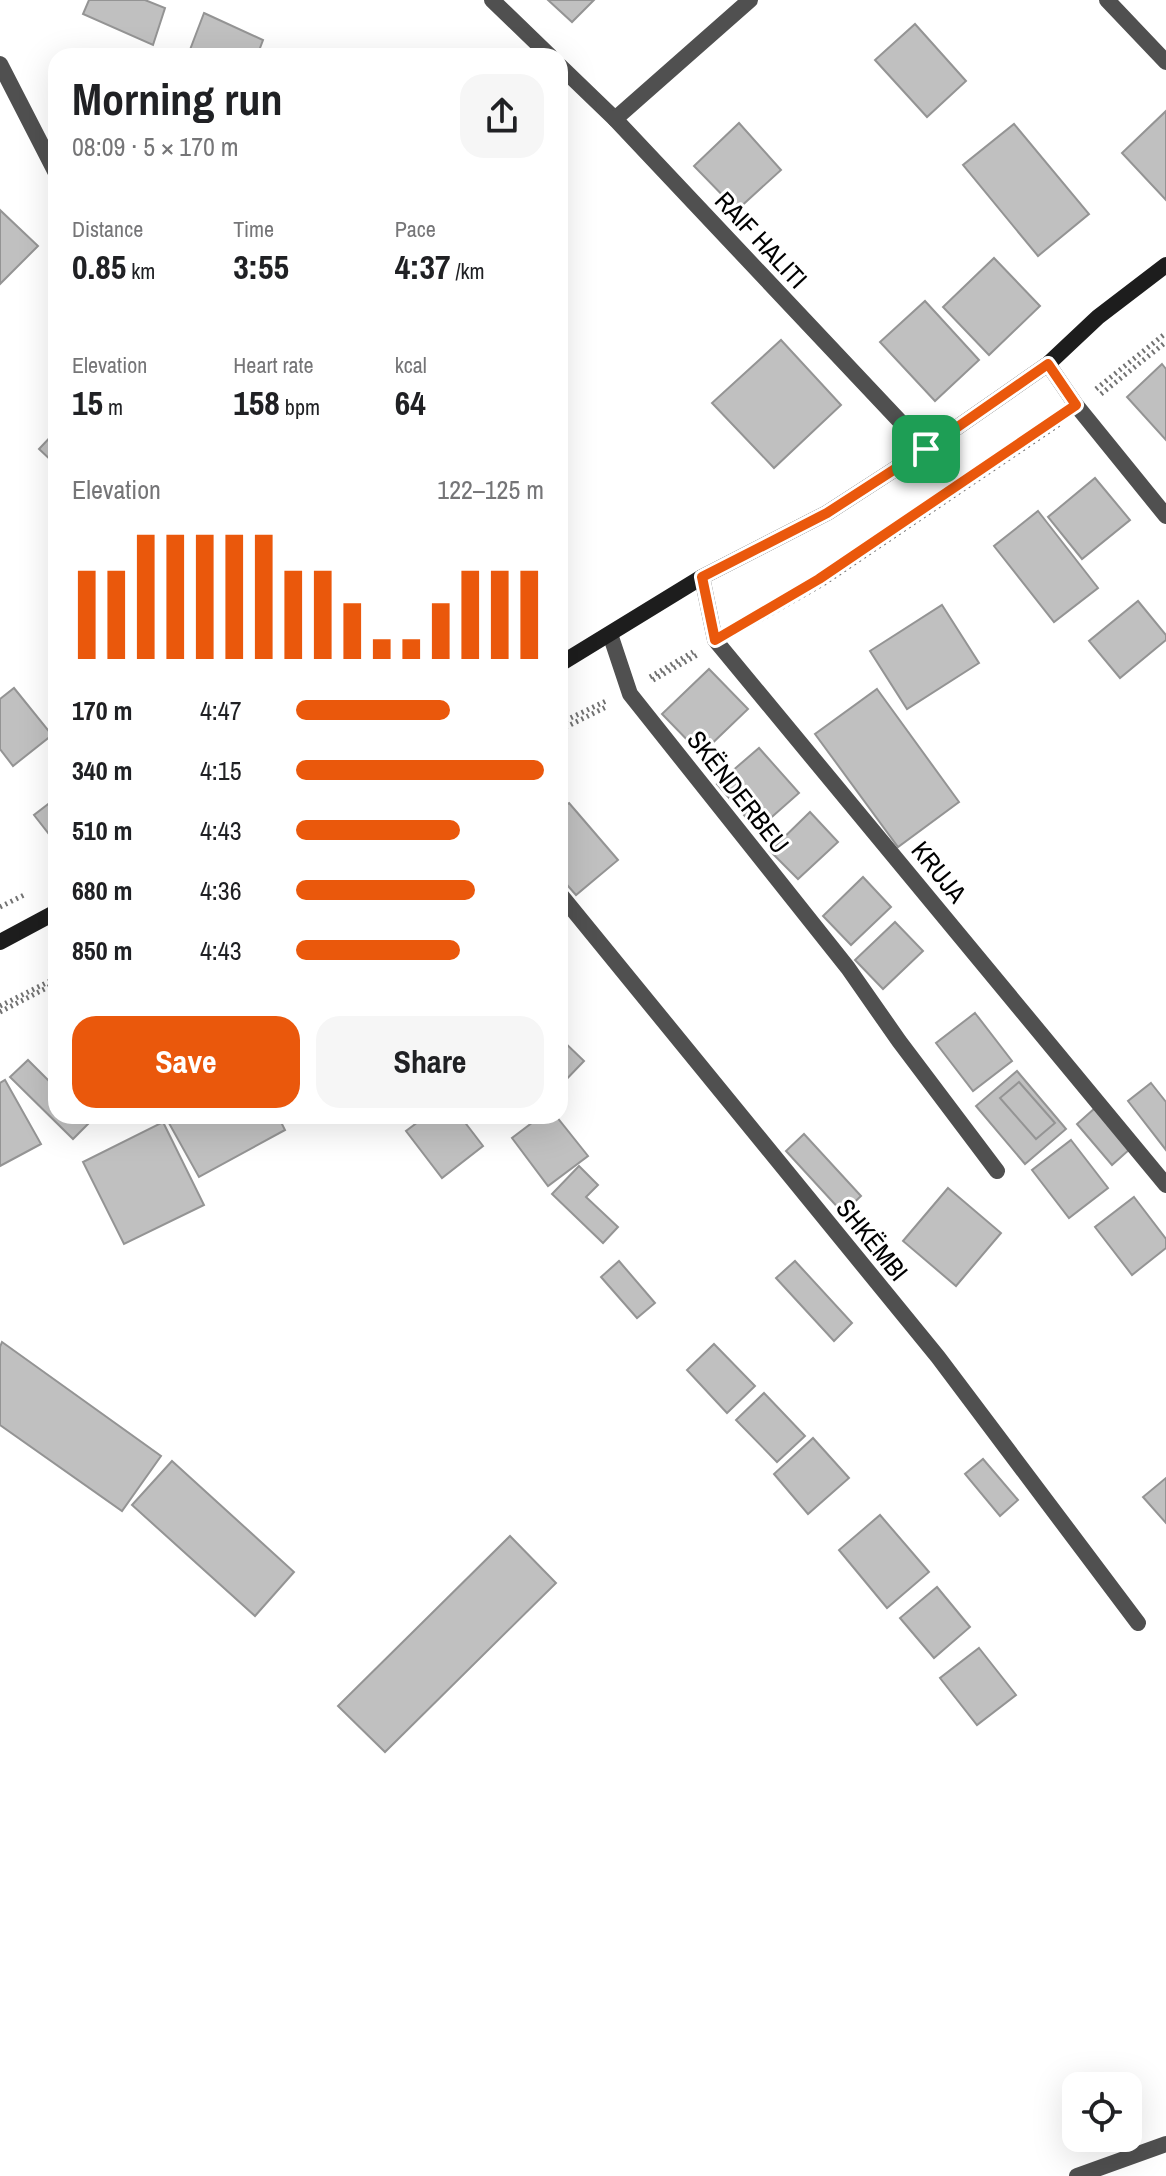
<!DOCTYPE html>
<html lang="en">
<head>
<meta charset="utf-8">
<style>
  :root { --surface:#fff; --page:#f6f6f6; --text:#202124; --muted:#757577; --accent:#ea580c }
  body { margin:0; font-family:"Archivo Narrow",sans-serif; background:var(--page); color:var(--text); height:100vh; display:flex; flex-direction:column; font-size:30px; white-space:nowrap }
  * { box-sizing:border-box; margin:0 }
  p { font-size:26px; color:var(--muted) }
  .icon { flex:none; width:44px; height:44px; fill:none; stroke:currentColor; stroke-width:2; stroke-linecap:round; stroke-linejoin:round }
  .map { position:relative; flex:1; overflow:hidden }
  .drawer { position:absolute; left:48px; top:48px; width:520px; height:1076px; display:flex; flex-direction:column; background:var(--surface); border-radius:24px; box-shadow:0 8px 32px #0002 }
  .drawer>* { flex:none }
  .controls { position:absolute; left:1062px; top:2072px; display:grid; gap:16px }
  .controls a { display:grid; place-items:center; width:80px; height:80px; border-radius:16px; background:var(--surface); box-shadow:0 8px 32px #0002; font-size:40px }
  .pin { position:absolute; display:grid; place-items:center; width:68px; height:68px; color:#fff; margin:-34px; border-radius:16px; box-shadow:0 4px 12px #0006 }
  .round { display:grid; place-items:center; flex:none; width:84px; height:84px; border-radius:24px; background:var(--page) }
  .summary { display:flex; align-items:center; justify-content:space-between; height:136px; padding:0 24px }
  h1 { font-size:44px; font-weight:700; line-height:60px }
  .stats { display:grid; grid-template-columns:repeat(3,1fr); gap:12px; height:136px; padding:8px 24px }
  .stats div { display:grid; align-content:center }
  .stats b { font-size:34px; font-weight:700 }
  .stats small { font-size:22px; font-weight:400 }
  .stats p { font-size:22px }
  .chart { height:224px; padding:16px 24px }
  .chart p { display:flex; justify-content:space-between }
  .chart svg { width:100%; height:144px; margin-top:8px; stroke:var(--accent); stroke-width:6 }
  .button { display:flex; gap:16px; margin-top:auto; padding:16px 24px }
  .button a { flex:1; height:92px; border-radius:24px; background:var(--accent); color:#fff; font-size:32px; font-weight:700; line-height:92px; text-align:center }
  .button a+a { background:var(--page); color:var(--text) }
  ul { padding:0 24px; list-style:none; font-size:26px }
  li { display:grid; grid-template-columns:128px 96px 1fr; align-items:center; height:60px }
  li i { height:20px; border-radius:10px; background:var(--accent) }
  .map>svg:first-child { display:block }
</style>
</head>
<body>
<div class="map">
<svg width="1166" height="2176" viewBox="0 0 1166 2176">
  <rect width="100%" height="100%" fill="#fff"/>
  <g fill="#c0c0c0" stroke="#949494" stroke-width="2">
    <polygon points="89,0 145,0 165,8 153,45 83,14"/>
    <polygon points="548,0 594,0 572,22"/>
    <polygon points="204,13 263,40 257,56 188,55"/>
    <polygon points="915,24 966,81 927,117 875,60"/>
    <polygon points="1166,111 1166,200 1122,153"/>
    <polygon points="739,123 781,170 737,210 694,166"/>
    <polygon points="1014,124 1089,214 1038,256 963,165"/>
    <polygon points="0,210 38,246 0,284"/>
    <polygon points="994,258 1040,306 989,355 943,307"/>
    <polygon points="925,301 979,360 935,401 880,342"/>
    <polygon points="781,340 841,405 774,468 712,403"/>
    <polygon points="1162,364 1166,369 1166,440 1127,397"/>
    <polygon points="56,431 56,465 39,449"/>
    <polygon points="1095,478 1130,520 1082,559 1048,517"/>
    <polygon points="1038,511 1098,588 1054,622 994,546"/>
    <polygon points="1138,601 1166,635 1166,640 1120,678 1089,641"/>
    <polygon points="942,605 979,663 907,709 870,651"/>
    <polygon points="709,669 748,709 701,754 662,714"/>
    <polygon points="14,688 52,735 13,766 0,749 0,699"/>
    <polygon points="877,689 959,802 898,847 815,734"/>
    <polygon points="759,748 799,793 757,830 717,784"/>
    <polygon points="56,798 56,843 34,815"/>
    <polygon points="569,803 618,860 576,895 560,877 560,810"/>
    <polygon points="810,812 838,842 798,879 770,851"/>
    <polygon points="863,877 891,907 851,945 823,916"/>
    <polygon points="895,922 923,951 883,989 855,960"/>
    <polygon points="975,1013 1012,1061 973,1091 936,1043"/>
    <polygon points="560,1038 584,1061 560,1086"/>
    <polygon points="28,1060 56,1088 56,1116 84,1116 90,1122 73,1139 10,1077"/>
    <polygon points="1017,1071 1066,1129 1025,1164 976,1106"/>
    <polygon points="5,1080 41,1144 0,1166 0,1083"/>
    <polygon points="1019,1082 1055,1123 1036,1139 1000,1098"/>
    <polygon points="1151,1083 1166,1102 1166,1150 1128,1101"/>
    <polygon points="1095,1108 1130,1149 1112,1165 1077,1124"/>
    <polygon points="165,1116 278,1116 285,1130 199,1177"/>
    <polygon points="426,1116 460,1116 483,1146 442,1178 406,1131"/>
    <polygon points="541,1116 556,1116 588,1156 548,1186 512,1138"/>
    <polygon points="163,1122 204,1205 124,1244 83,1162"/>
    <polygon points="804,1134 861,1196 843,1213 786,1151"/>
    <polygon points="1071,1140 1108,1188 1069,1218 1032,1170"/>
    <polygon points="579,1166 598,1185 586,1197 618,1227 603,1243 552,1194"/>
    <polygon points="948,1188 1001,1233 956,1286 903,1241"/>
    <polygon points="1134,1197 1166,1239 1166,1248 1132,1275 1095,1227"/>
    <polygon points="619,1261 655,1303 637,1318 601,1277"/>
    <polygon points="795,1261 852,1323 834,1341 776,1278"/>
    <polygon points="2,1342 161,1456 122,1511 0,1425 0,1347"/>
    <polygon points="714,1344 755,1386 727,1413 687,1370"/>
    <polygon points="764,1393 805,1436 777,1462 736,1420"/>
    <polygon points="813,1438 849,1478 808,1514 774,1474"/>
    <polygon points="983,1459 1018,1500 1000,1516 965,1474"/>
    <polygon points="172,1461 294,1572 255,1616 132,1505"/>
    <polygon points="1166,1478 1166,1523 1143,1497"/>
    <polygon points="880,1515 929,1572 887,1608 839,1550"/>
    <polygon points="510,1536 556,1583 385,1752 338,1706"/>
    <polygon points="937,1587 970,1627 934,1658 900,1618"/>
    <polygon points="979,1648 1016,1695 977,1725 940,1678"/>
  </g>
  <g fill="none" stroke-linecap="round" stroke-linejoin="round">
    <g stroke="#727272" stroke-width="5" stroke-dasharray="2 4" stroke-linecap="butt">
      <polyline points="1096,389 1166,333"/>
      <polyline points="1101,394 1166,342"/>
      <polyline points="736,627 819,579 1057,419"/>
      <polyline points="740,631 823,584 1061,423"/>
      <polyline points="650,677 693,652"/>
      <polyline points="653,680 697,655"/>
      <polyline points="560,723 606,701"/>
      <polyline points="560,730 606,707"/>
      <polyline points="0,907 24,895"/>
      <polyline points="0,1006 56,978"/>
      <polyline points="0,1012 56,983"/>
    </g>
    <g stroke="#505050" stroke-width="16">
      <polyline points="492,0 550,56"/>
      <polyline points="1107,0 1166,62"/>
      <polyline points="0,64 56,173"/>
      <polyline points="560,66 615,119 926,449"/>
      <polyline points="615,119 750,0"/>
      <polyline points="1048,364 1076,405 1166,516"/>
      <polyline points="702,577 715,640 1166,1185"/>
      <polyline points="610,634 630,694 848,968 899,1041 997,1171"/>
      <polyline points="560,894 938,1357 1138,1623"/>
      <polyline points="1077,2176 1166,2144"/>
    </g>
    <g stroke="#1d1d1d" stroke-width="16">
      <polyline points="560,664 702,577 827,513 926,449 1048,364 1098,317 1166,265"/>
      <polyline points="0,942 56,912"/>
    </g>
  </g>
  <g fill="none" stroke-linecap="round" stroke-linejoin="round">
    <g stroke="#fff" stroke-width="16">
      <polygon id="route" points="1048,364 1076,405 819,579 715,640 702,577 827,513 926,449"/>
    </g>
    <use href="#route" stroke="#ea580c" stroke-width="10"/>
  </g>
  <g text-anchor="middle" stroke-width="6" stroke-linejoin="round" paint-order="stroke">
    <g font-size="26" fill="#000" stroke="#fff">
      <text transform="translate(761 240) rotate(47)" y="9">RAIF HALITI</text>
      <text transform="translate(738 792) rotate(52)" y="9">SKËNDERBEU</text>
      <text transform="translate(939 872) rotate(51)" y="9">KRUJA</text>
      <text transform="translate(872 1240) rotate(51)" y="9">SHKËMBI</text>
    </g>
  </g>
</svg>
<div class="controls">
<a><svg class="icon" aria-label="locate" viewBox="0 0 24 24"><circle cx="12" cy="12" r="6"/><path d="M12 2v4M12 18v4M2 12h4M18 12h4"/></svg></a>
</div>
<div class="pin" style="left:926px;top:449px;background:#1e9e55"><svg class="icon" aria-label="arrive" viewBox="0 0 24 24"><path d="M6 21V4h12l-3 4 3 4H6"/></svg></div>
<section class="drawer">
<div class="summary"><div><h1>Morning run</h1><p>08:09 · 5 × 170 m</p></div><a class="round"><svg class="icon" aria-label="share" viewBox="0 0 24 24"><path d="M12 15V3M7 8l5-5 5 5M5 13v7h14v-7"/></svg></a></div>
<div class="stats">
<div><p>Distance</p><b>0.85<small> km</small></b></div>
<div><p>Time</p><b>3:55</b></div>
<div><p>Pace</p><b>4:37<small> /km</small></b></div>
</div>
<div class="stats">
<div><p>Elevation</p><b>15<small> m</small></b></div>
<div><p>Heart rate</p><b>158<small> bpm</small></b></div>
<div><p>kcal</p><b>64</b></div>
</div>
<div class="chart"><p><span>Elevation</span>122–125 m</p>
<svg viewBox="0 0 160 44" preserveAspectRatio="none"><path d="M5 44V17M15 44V17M25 44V6M35 44V6M45 44V6M55 44V6M65 44V6M75 44V17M85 44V17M95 44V27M105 44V38M115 44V38M125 44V27M135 44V17M145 44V17M155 44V17"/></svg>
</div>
<ul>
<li><b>170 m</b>4:47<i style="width:62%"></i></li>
<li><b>340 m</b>4:15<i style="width:100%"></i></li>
<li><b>510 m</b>4:43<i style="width:66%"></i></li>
<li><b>680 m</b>4:36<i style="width:72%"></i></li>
<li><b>850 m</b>4:43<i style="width:66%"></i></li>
</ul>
<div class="button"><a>Save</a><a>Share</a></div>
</section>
</div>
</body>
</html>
